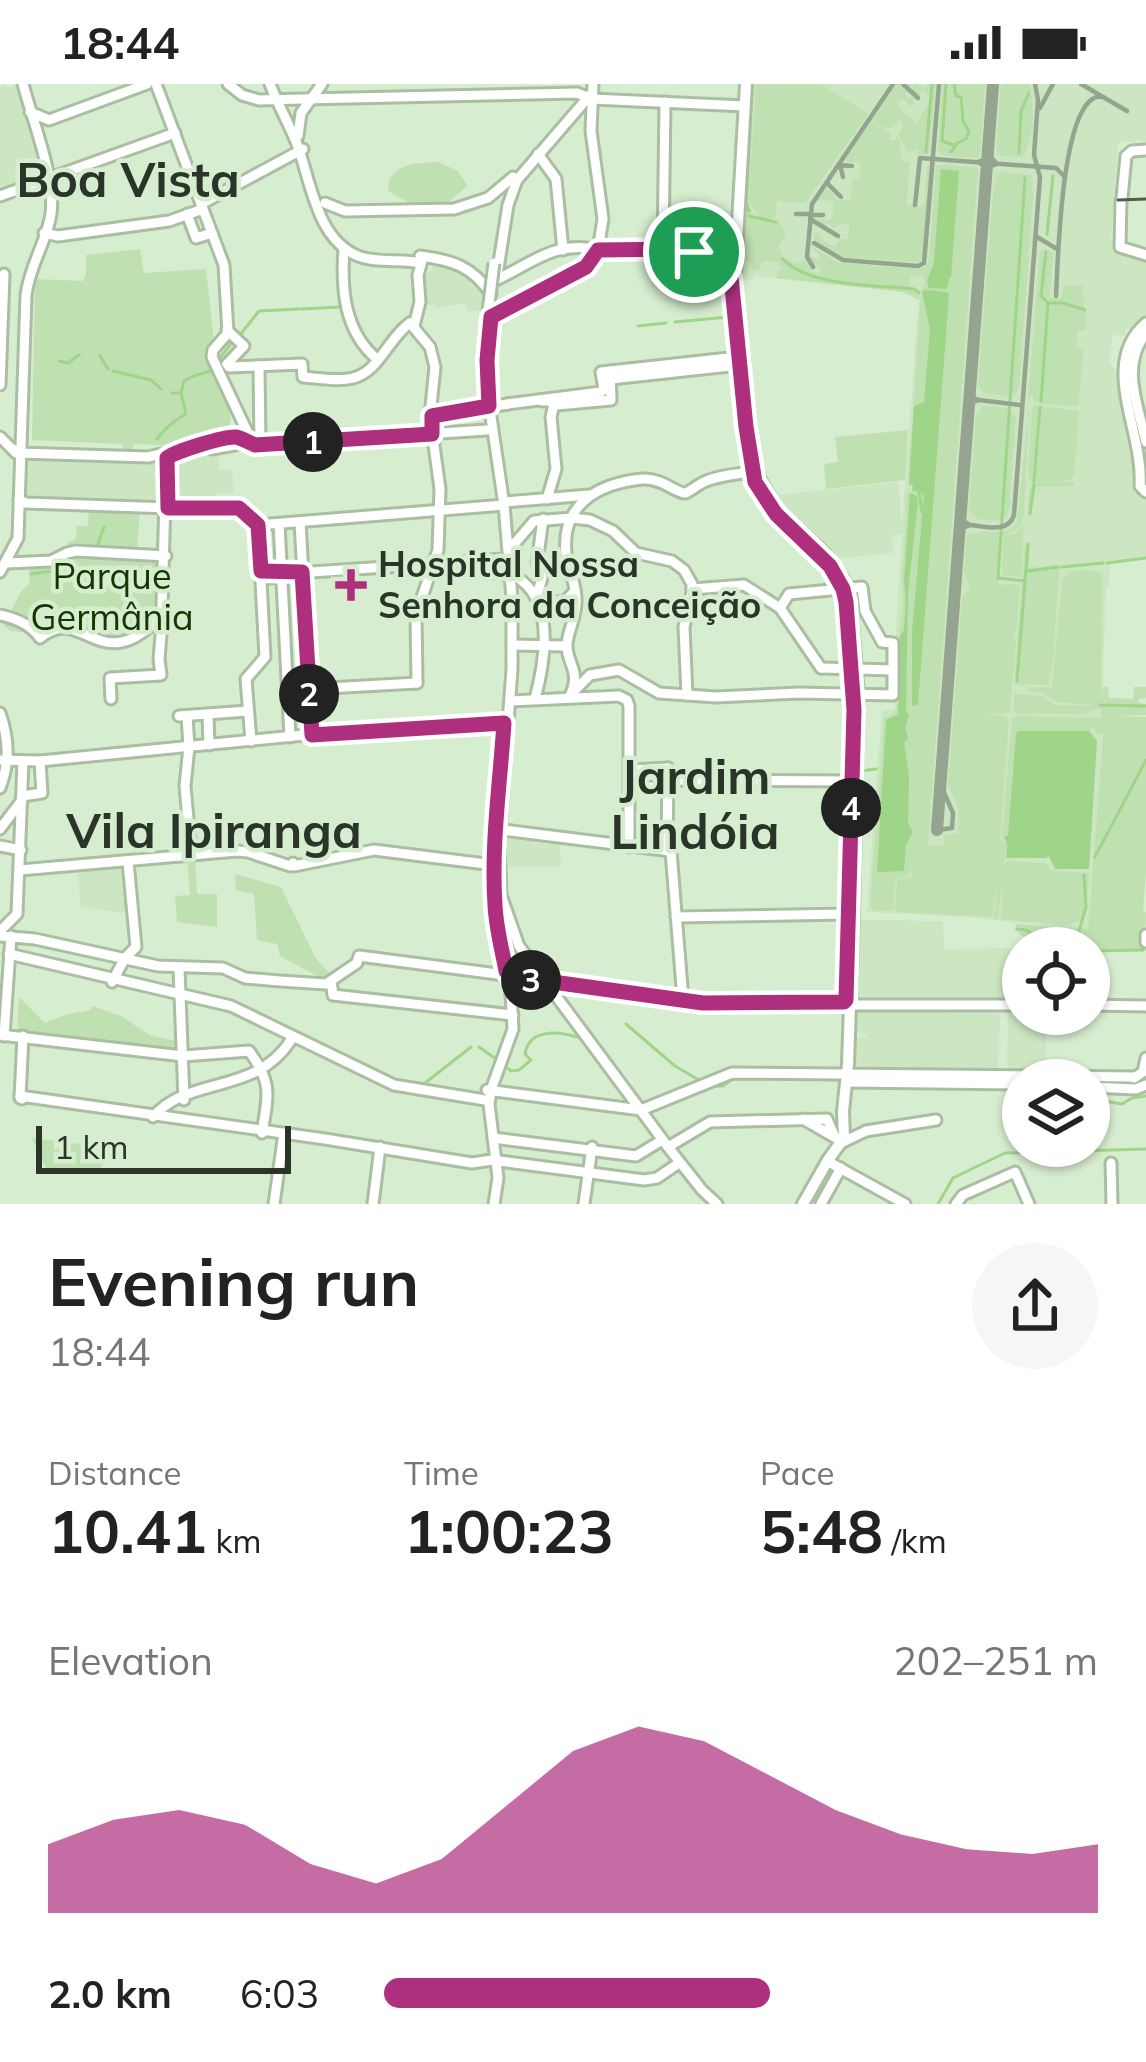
<!DOCTYPE html>
<html lang="en">
<head>
<meta charset="utf-8">
<style>
  :root { --surface:#fff; --page:#f6f6f6; --text:#222; --muted:#767676; --accent:#ad2f7e }
  body { margin:0; font-family:Mulish,sans-serif; background:var(--page); color:var(--text); height:100vh; display:flex; flex-direction:column; font-size:45px; white-space:nowrap }
  * { box-sizing:border-box; margin:0 }
  p { font-size:39px; color:var(--muted) }
  .icon { flex:none; width:66px; height:66px; fill:none; stroke:currentColor; stroke-width:2; stroke-linecap:round; stroke-linejoin:round }
  .map { position:relative; height:1120px; overflow:hidden }
  .details { display:flex; flex-direction:column; background:var(--surface); flex:1 }
  .details>* { flex:none }
  .tools { position:absolute; left:1002px; top:843px; display:grid; gap:24px }
  .tools a { display:grid; place-items:center; width:108px; height:108px; border-radius:50%; background:var(--surface); box-shadow:0 3px 9px #0004; font-size:60px }
  .scale { position:absolute; left:36px; bottom:30px; width:255px; box-sizing:border-box; padding-left:12px; border:6px solid #2b3428; border-top:0; font-size:33px; line-height:42px; white-space:nowrap; color:#2b3428; -webkit-text-stroke:9px #d7edcf; paint-order:stroke }
  .pin { position:absolute; display:grid; place-items:center; width:102px; height:102px; color:#fff; margin:-51px; border:6px solid #fff; border-radius:50%; box-shadow:0 3px 12px #0007 }
  .km { position:absolute; width:60px; height:60px; margin:-30px; border-radius:50%; background:#222; color:#fff; font-size:33px; line-height:60px; text-align:center }
  .round { display:grid; place-items:center; flex:none; width:126px; height:126px; border-radius:63px; background:var(--page) }
  .headline { display:flex; align-items:center; justify-content:space-between; height:204px; padding:0 48px }
  h1 { font-size:66px; font-weight:700; line-height:90px }
  .figures { display:grid; grid-template-columns:repeat(3,1fr); gap:18px; height:204px; padding:12px 48px }
  .figures div { display:grid; align-content:center }
  .figures b { font-size:60px; font-weight:700 }
  .figures small { font-size:33px; font-weight:400 }
  .figures p { font-size:33px }
  .chart { height:336px; padding:24px 48px }
  .chart p { display:flex; justify-content:space-between }
  .chart svg { width:100%; height:216px; margin-top:12px; fill:var(--accent); opacity:.7 }
  ul { padding:0 48px; list-style:none; font-size:39px }
  li { display:grid; grid-template-columns:192px 144px 1fr; align-items:center; height:90px }
  li i { height:30px; border-radius:15px; background:var(--accent) }
  .status { display:flex; justify-content:space-between; align-items:center; height:84px; padding:0 60px; background:var(--surface); direction:ltr }
  .status svg { height:33px; fill:currentColor }
  .map>svg:first-child { display:block }
</style>
</head>
<body>
<div class="status"><b>18:44</b><svg viewBox="0 0 49 12"><path d="M0 12V9h3v3zM5 12V6h3v6zM10 12V3h3v9zM15 12V0h3v12zM26 1h20v11H26zM47 4h2v5h-2z"/></svg></div>
<div class="map">
<svg width="1146" height="1120" viewBox="0 0 1146 1120">
  <rect width="100%" height="100%" fill="#d7edcf"/>
  <g fill="#cbe6c1">
    <polygon points="5,0 7,3 16,1 43,95 0,110 0,3"/>
    <polygon points="749,0 1146,0 1146,58 1137,55 1136,58 1120,57 1118,61 1111,154 1116,166 1146,175 1146,234 1135,244 1125,245 1125,252 1113,251 1109,279 1122,292 1146,411 1146,475 1110,479 1109,502 1106,503 1102,622 1104,631 1088,846 967,833 867,828 882,626 895,625 894,585 902,450 892,451 893,469 833,475 770,412 898,398 902,441 919,216 904,208 755,192 753,196 739,195"/>
    <polygon points="441,181 442,186 446,182 469,191 482,210 482,227 467,227 465,219 437,224 436,221 422,221 421,194 424,189 430,188 433,182"/>
    <polygon points="219,369 218,386 232,386 234,409 217,409 216,422 170,421 171,389 179,373"/>
    <polygon points="26,374 164,377 162,422 25,416"/>
    <polygon points="503,747 533,751 534,760 540,759 540,752 559,755 562,782 502,783"/>
    <polygon points="127,780 132,830 81,823 77,784"/>
    <polygon points="854,836 943,837 944,865 1023,864 1023,920 852,917"/>
    <polygon points="904,923 909,928 1000,930 998,987 855,987 852,984 854,955 867,952 867,950 853,947 854,925"/>
    <polygon points="1008,924 1023,924 1023,930 1047,930 1045,991 1007,990"/>
  </g>
  <g fill="#bfe0b1">
    <path d="M749 0H754L749 115 756 0H821L868 30 805 119 777 117 775 134H759L748 116 753 133C769 140 780 130 786 151L778 161 784 177 788 175 796 180 804 177 811 187 817 189 821 185 810 177V172L817 175 820 172 811 162 839 179 917 185 925 183 929 177 936 82 946 80 978 84 928 761 943 763 945 750H958L959 725 948 702 962 515 970 503 964 487 967 451C984 443 1004 455 1017 439L1029 323 1024 431 1020 443 1007 451 1015 450 1024 440 1021 493 1002 491 1003 452 999 454V501L1016 500 1017 503 1020 501 1016 548 1012 553 1016 557 1010 627 1008 629 981 630 1003 632 1009 635 1000 756 1007 759 1003 782 1008 777 1046 779 1051 787 1089 789 1086 825 1080 837 1066 841 1001 835 1003 792 998 834 994 835 998 794 992 833 897 828 895 825 897 795 912 793V786L909 791 895 795 893 827 873 826 870 822 884 635 894 630 897 625 898 555 903 525 902 492 907 410 912 407V403L908 401 921 207 925 201 923 192 911 191 909 203 920 207 919 216 904 208 775 194 778 191V186L783 185 779 179 763 177 759 186 754 187 750 179 740 177Z"/>
    <polygon points="895,0 902,0 907,8 905,11 909,15 912,12 915,15 911,24 910,20 906,21 907,17 902,15 898,19 902,28 917,39 931,15 922,5 919,13 911,8 914,2 911,0 908,5 905,0 918,0 923,4 928,0 936,0 929,70 919,71 917,65 907,68 899,51 903,42 901,35 889,45 878,41 873,35 887,12 891,12 890,8"/>
    <polygon points="942,0 985,0 980,69 978,74 946,72 938,68"/>
    <path d="M1001 0H1030C1034 22 1035 55 1022 73L1001 72 996 66Z"/>
    <polygon points="871,37 891,50 890,56 897,56 895,51 900,55 901,77 909,79 907,121 924,122 927,82 930,81 923,169 920,178 841,173 814,156 815,148 821,152 820,155 835,163 840,155 848,155 849,141 842,140 833,144 829,140 821,141 818,136 832,136 834,117 817,116 827,103 837,116 851,117 853,95 860,95 861,79 844,77"/>
    <path d="M438 78 458 87 467 101C461 110 450 113 446 124H411L406 117 388 107C388 79 416 79 438 78Z"/>
    <polygon points="1003,88 1031,91 1033,113 1019,302 1016,309 1007,312 984,309 978,301 993,108 997,91"/>
    <path d="M140 165 144 189 206 185 214 258 208 267 207 276C215 292 227 311 230 329 237 368 157 361 134 360L133 365H123V360L32 356 35 195 83 197 86 190V171Z"/>
    <path d="M1045 165 1051 167 1053 171 1050 214 1061 215 1063 206 1067 201 1083 202C1082 217 1087 230 1086 246L1077 247 1076 264 1084 265 1078 322 1035 319 1032 309 1028 318 1040 168Z"/>
    <polygon points="1035,321 1079,327 1074,393 1062,399 1074,397 1074,403 1036,403 1031,431 1028,430 1029,405 1033,399 1028,393 1032,325"/>
    <polygon points="983,322 1007,324 1016,333 1009,424 1006,434 997,437 977,435 969,426 976,332"/>
    <polygon points="908,346 905,396 826,405 824,380 838,378 835,353"/>
    <polygon points="89,424 140,427 137,466 66,467 67,460 76,454 77,442 88,442"/>
    <polygon points="1025,459 1030,460 1029,484 1056,481 1059,486 1053,577 1048,601 1014,600"/>
    <path d="M69 471 161 476 157 527C147 544 125 557 105 554 76 549 72 523 38 548L25 540 22 548 11 547 4 542 20 509 30 498 28 481Z"/>
    <polygon points="1086,486 1102,489 1101,614 1103,603 1108,603 1109,614 1133,615 1134,603 1146,603 1146,614 1139,615 1138,618 1146,620 1146,631 1113,632 1146,633 1146,785 1143,826 1146,829 1145,847 1141,852 1146,867 1033,863 1032,860 1044,857 1022,852 1015,846 1016,840 1088,845 1103,650 1099,651 1092,643 1089,647 1016,648 1008,751 1002,753 1012,634 1019,632 1102,634 1101,624 1081,630 1017,630 1014,626 1014,610 1043,612 1054,621 1102,622 1056,618 1044,609 1029,607 1030,603 1052,603 1062,497 1069,488"/>
    <polygon points="187,774 195,774 197,810 217,810 217,843 177,838 175,812 190,811"/>
    <polygon points="235,790 281,803 315,873 329,889 330,896 323,898 319,893 280,872 277,860 257,856 254,810 236,806"/>
    <polygon points="19,913 45,939 64,931 90,926 93,922 121,932 151,952 181,958 181,972 17,951"/>
    <polygon points="32,1054 111,1064 98,1090 46,1084"/>
  </g>
  <g fill="#9fd588">
    <polygon points="941,85 959,87 951,193 949,194 947,205 929,204 927,197 934,178"/>
    <polygon points="927,206 947,208 949,211 918,621 912,622 912,547 924,412 920,407 912,407 913,401 909,400 914,322 924,318 930,245 922,207"/>
    <polygon points="910,409 917,412 918,417 908,509 906,627 909,632 905,643 908,655 904,658 909,693 908,740 913,747 906,761 904,787 877,788 886,636 898,631 900,552 904,546 906,516 904,497"/>
    <polygon points="1018,647 1089,647 1097,657 1089,785 1055,785 1049,772 1046,774 1006,774 1007,760 1004,753 1008,751 1016,649"/>
  </g>
  <g fill="none" stroke-linecap="round" stroke-linejoin="round">
    <g stroke="#9fd588" stroke-width="3">
      <polyline points="946,0 942,57 954,61"/>
      <polyline points="926,68 932,0"/>
      <polyline points="951,68 957,59 966,55 969,47 963,37 961,13 956,12 954,0"/>
      <polyline points="1019,69 1021,27 1029,9"/>
      <polyline points="749,127 746,118 752,0"/>
      <polyline points="749,132 776,138"/>
      <polyline points="1047,150 1053,92"/>
      <path d="M782 174C808 203 876 201 914 205L919 209"/>
      <polyline points="1049,219 1063,219 1085,226"/>
      <polyline points="301,225 341,223"/>
      <polyline points="675,238 728,233"/>
      <polyline points="638,242 666,239"/>
      <polyline points="239,252 259,227 298,225"/>
      <polyline points="100,272 108,285"/>
      <polyline points="219,275 234,256"/>
      <polyline points="59,277 68,279 79,271"/>
      <polyline points="113,287 151,296 161,305"/>
      <path d="M172 309H181L184 297C189 293 204 289 210 287"/>
      <polyline points="1041,317 1048,219 1041,212 1046,168"/>
      <path d="M157 355C166 343 174 337 186 330L181 309"/>
      <polyline points="1142,357 1146,377"/>
      <polyline points="1034,397 1040,323"/>
      <polyline points="919,408 922,428"/>
      <polyline points="1137,408 1140,411"/>
      <polyline points="1030,430 1034,400"/>
      <polyline points="97,463 104,443"/>
      <polyline points="1107,479 1146,474"/>
      <polyline points="1062,483 1103,479"/>
      <polyline points="1028,487 1058,483"/>
      <polyline points="31,490 59,486 69,473"/>
      <polyline points="1025,497 998,494 1025,94"/>
      <polyline points="1017,597 1028,460"/>
      <polyline points="1100,621 1146,622"/>
      <polyline points="860,687 876,685"/>
      <polyline points="1095,773 1146,676"/>
      <polyline points="1017,845 1026,846 1040,854 1073,855"/>
      <polyline points="1025,860 1052,864"/>
      <polyline points="1074,864 1086,823 1084,791"/>
      <polyline points="1089,867 1143,866"/>
      <polyline points="626,940 675,982 699,996"/>
      <polyline points="479,963 496,975"/>
      <path d="M505 982 511 987 519 986 531 976 525 970C529 945 557 947 577 953"/>
      <polyline points="710,1002 723,1002 734,994 775,994"/>
      <polyline points="420,1003 471,963"/>
      <polyline points="1089,1014 1122,1020 1132,1014 1146,1012"/>
      <polyline points="938,1120 953,1094 1005,1069 1146,1065"/>
    </g>
    <g stroke="#94a48e" stroke-width="4.5">
      <polyline points="903,0 918,14"/>
      <polyline points="1081,0 1127,27"/>
      <polyline points="1040,24 1053,0"/>
      <polygon points="988,70 997,80 989,83 986,90 984,82 978,78 984,76"/>
      <polyline points="843,93 840,81 852,82"/>
      <polyline points="828,100 841,113"/>
      <polyline points="915,121 920,74 1056,84 1065,93"/>
      <polyline points="796,130 811,130"/>
      <polyline points="810,131 823,131"/>
      <polyline points="810,135 838,152"/>
      <polyline points="1037,153 1057,165"/>
      <polyline points="814,159 843,176 918,182 924,179 939,0"/>
      <polyline points="813,183 807,173 812,120 893,0"/>
      <path d="M1056 212C1058 175 1061 31 1094 14 1097 12 1100 13 1103 13"/>
      <polyline points="979,316 1020,321"/>
      <polyline points="969,324 972,318 979,316 974,314 970,306"/>
      <path d="M970 441C986 442 1008 450 1014 431L1040 93 1034 71 1038 16 1035 0"/>
      <polyline points="959,451 963,444 970,441 963,437 961,432"/>
      <polyline points="937,746 952,744 953,729 942,704 942,682"/>
    </g>
    <polyline stroke="#94a48e" stroke-width="12" points="937,746 993,0"/>
    <g stroke="#aabfa1" stroke-width="15">
      <g id="secondary">
        <polyline points="156,0 224,181 228,249"/>
        <polyline points="228,0 242,11 259,16 577,9 592,15"/>
        <path d="M270 0C278 21 289 40 297 60 311 97 316 155 358 172 374 179 403 175 421 179"/>
        <polyline points="592,15 745,22"/>
        <polyline points="30,28 49,36 147,0"/>
        <polyline points="298,52 301,29 322,0"/>
        <polyline points="538,70 556,95 563,166"/>
        <polyline points="0,112 175,49"/>
        <polyline points="1122,114 1126,72 1132,67 1146,66"/>
        <polyline points="1121,117 1120,163 1146,171"/>
        <polyline points="325,119 345,127 454,125 488,114 513,93"/>
        <polyline points="201,120 303,65"/>
        <polyline points="187,130 196,154 212,149"/>
        <polyline points="44,149 58,152 169,137 203,125"/>
        <path d="M344 165C341 205 344 248 378 276"/>
        <polyline points="663,166 665,18"/>
        <path d="M420 172C452 176 472 182 491 210"/>
        <polyline points="497,191 508,121 517,96 591,10"/>
        <path d="M496 196C534 178 555 156 600 166L686 165 702 174 714 191 735 193"/>
        <polyline points="492,233 586,183 598,166 603,135 591,47 593,0"/>
        <polyline points="410,239 430,263 435,283 430,332 440,405 438,466 416,531 417,599"/>
        <path d="M1146 239C1098 280 1144 347 1140 402L1146 408"/>
        <polyline points="414,242 420,218 418,191 422,177"/>
        <polyline points="490,244 487,306 504,421 512,514 512,585 499,760 501,811 519,862 668,1063 702,1106 717,1120"/>
        <polyline points="227,246 244,262 227,280"/>
        <polyline points="228,249 213,266 212,273 253,360"/>
        <path d="M1146 249C1120 282 1138 321 1146 358"/>
        <path d="M227 280 229 283 302 280 303 293C318 294 338 298 353 294 379 288 389 253 410 239"/>
        <polyline points="259,282 260,361"/>
        <polyline points="611,295 739,281"/>
        <polyline points="0,301 4,190"/>
        <polyline points="542,317 549,317 557,321 611,316 610,287"/>
        <polyline points="507,320 601,308 604,305 601,288 738,273 744,276"/>
        <polyline points="430,332 508,320"/>
        <polyline points="0,353 16,369"/>
        <polyline points="13,365 19,369 148,373 232,353 255,361 487,346"/>
        <polyline points="212,365 235,361 244,351"/>
        <polyline points="547,415 556,385 551,333 554,320"/>
        <polyline points="19,416 26,419 170,424 233,423 258,441"/>
        <polyline points="504,418 589,411"/>
        <polyline points="300,438 312,651"/>
        <polyline points="279,440 290,653"/>
        <polyline points="258,441 504,421"/>
        <polyline points="508,461 515,459 534,437 572,434 590,436 613,447 636,469 672,477 684,486 692,500 692,508 684,543 687,611"/>
        <path d="M486 476 485 488C497 490 512 489 522 497 555 523 544 581 535 615"/>
        <polyline points="7,479 51,477 67,469 76,467 166,472"/>
        <path d="M0 488 18 454 26 211C30 180 47 157 51 130 56 95 32 35 23 0"/>
        <polyline points="261,495 278,493 282,490 504,475"/>
        <polyline points="692,505 744,501 780,524 821,584"/>
        <polyline points="536,514 542,494 537,479 543,435"/>
        <polyline points="536,514 563,519 575,507"/>
        <path d="M0 531C15 534 31 541 40 554 82 519 99 594 157 536"/>
        <polyline points="159,533 162,523 166,378 173,369"/>
        <polyline points="512,561 566,562"/>
        <polyline points="821,584 893,586"/>
        <polyline points="309,605 417,599"/>
        <polyline points="573,608 590,591 619,586 659,609 716,613 799,609 893,611 893,559 882,558 865,527 862,503 789,510 780,524"/>
        <path d="M569 614C583 586 566 581 567 560 568 546 577 532 576 515 576 499 568 484 566 469 561 419 600 399 643 395 662 394 677 410 686 409 687 409 701 399 702 399 717 391 740 390 757 387"/>
        <polyline points="111,615 110,594 161,591 159,575 162,539"/>
        <polyline points="510,617 619,612 627,616 629,622 629,763"/>
        <path d="M0 629C9 655 10 678 0 704"/>
        <polyline points="208,630 209,661"/>
        <polyline points="179,632 248,627"/>
        <polyline points="251,657 246,595 265,573 258,441"/>
        <polyline points="0,676 40,677 304,651 508,638"/>
        <polyline points="629,683 632,686 668,684"/>
        <polyline points="668,696 856,697"/>
        <polyline points="629,702 664,704 668,702"/>
        <polyline points="22,712 42,709 40,677"/>
        <polyline points="0,745 22,716"/>
        <polyline points="495,745 671,767 683,916"/>
        <polyline points="0,762 21,766"/>
        <polyline points="667,767 668,684"/>
        <polyline points="179,772 190,757 185,702 189,663 187,632"/>
        <polyline points="20,786 237,767 248,768 290,782 293,779 294,782 374,766 494,781"/>
        <polyline points="676,833 848,830"/>
        <polyline points="0,847 17,830 23,677"/>
        <polyline points="1146,851 1146,858"/>
        <polyline points="0,852 35,855 158,882 223,884 245,894 280,897 326,900 357,879 359,872 505,891"/>
        <polyline points="9,870 231,922 394,1001 485,1016"/>
        <polyline points="179,885 184,1016"/>
        <polyline points="510,892 703,918 801,920 846,917"/>
        <polyline points="331,897 333,911 513,931"/>
        <polyline points="112,898 125,874 136,863 128,778"/>
        <polyline points="845,921 1023,921"/>
        <polyline points="1089,921 1146,922"/>
        <path d="M0 951 183 972 249 967C273 999 268 1011 262 1049"/>
        <polyline points="4,952 11,852"/>
        <polyline points="1134,994 1143,988 1146,974"/>
        <polyline points="846,998 1023,1000"/>
        <polyline points="1089,1003 1136,1005 1146,1001"/>
        <polyline points="487,1006 641,1026 732,989 1135,993"/>
        <polyline points="20,1012 325,1055 472,1079 492,1076 644,1096 657,1094 676,1081"/>
        <polyline points="22,1015 20,1014 23,952"/>
        <path d="M153 1033C189 991 255 1012 291 956"/>
        <polyline points="803,1035 843,1058 866,1047 936,1036"/>
        <polyline points="493,1054 636,1072 659,1058"/>
        <polyline points="668,1063 710,1038 827,1035 834,1051"/>
        <polyline points="827,1077 905,1120"/>
        <polyline points="1111,1079 1112,1120"/>
        <polyline points="274,1120 284,1049"/>
        <polyline points="373,1120 380,1063"/>
        <polyline points="494,1120 498,1094 489,1020 491,1006 513,945 510,892 506,887 496,839 494,797"/>
        <polyline points="584,1120 592,1063"/>
        <polyline points="821,1120 841,1084"/>
        <polyline points="956,1120 963,1111 1015,1088 1029,1120"/>
      </g>
    </g>
    <g stroke="#aabfa1" stroke-width="16">
      <polyline id="primary" points="746,0 734,207 754,379 760,396 779,428 825,470 843,495 850,516 858,610 853,832 848,980 843,1027 844,1054 828,1076 803,1120"/>
    </g>
    <use href="#secondary" stroke="#fff" stroke-width="9"/>
    <use href="#primary" stroke="#fff" stroke-width="10"/>
    <polyline stroke="#505c4c" stroke-width="3" points="1118,116 1146,115"/>
    <g stroke="#aabfa1" stroke-width="15" stroke-linecap="butt">
      <polyline id="secondary-bridge" points="485,252 494,179"/>
    </g>
    <use href="#secondary-bridge" stroke="#fff" stroke-width="9"/>
  </g>
  <g fill="none" stroke-linecap="round" stroke-linejoin="round">
    <g stroke="#fff" stroke-width="24">
      <path id="route" d="M685 165 702 174 714 191 731 193 746 343 755 398 776 430 830 482 843 505 846 518 854 626 846 916 844 918 703 919 510 892 506 887C502 865 496 844 495 821 491 760 500 700 504 639L312 651 302 488 261 487 258 441 239 424H168L167 374C176 367 225 352 236 353 242 354 250 359 255 361L432 350V332L489 322 487 276 491 233 586 183 598 166Z"/>
    </g>
    <use href="#route" stroke="#ad2f7e" stroke-width="15"/>
  </g>
  <path fill="#ad2f7e" stroke="#d7edcf" stroke-width="4.5" d="M345 483h12v12h12v12h-12v12h-12v-12h-12v-12h12z"/>
  <g text-anchor="middle" stroke-width="9" stroke-linejoin="round" paint-order="stroke">
    <g font-size="36" font-weight="bold" fill="#2b3428" stroke="#d7edcf" text-anchor="start">
      <text x="378" y="493">Hospital Nossa<tspan x="378" dy="41">Senhora da Conceição</tspan></text>
    </g>
    <g font-size="36" fill="#143600" stroke="#d7edcf">
      <text x="112" y="505">Parque<tspan x="112" dy="41">Germânia</tspan></text>
    </g>
    <g font-size="48" font-weight="bold" fill="#2b3428" stroke="#d7edcf">
      <text x="128" y="113">Boa Vista</text>
      <text x="695" y="710">Jardim<tspan x="695" dy="55">Lindóia</tspan></text>
      <text x="214" y="764">Vila Ipiranga</text>
    </g>
  </g>
</svg>
<div class="tools">
<a><svg class="icon" aria-label="locate" viewBox="0 0 24 24"><circle cx="12" cy="12" r="6"/><path d="M12 2v4M12 18v4M2 12h4M18 12h4"/></svg></a>
<a><svg class="icon" aria-label="layers" viewBox="0 0 24 24"><path d="M12 4l9 5-9 5-9-5zM3 14l9 5 9-5"/></svg></a>
</div>
<div class="scale">1 km</div>
<div class="pin" style="left:694px;top:168px;background:#1e9e55"><svg class="icon" aria-label="arrive" viewBox="0 0 24 24"><path d="M6 21V4h12l-3 4 3 4H6"/></svg></div>
<b class="km" style="left:313px;top:358px">1</b>
<b class="km" style="left:309px;top:610px">2</b>
<b class="km" style="left:531px;top:896px">3</b>
<b class="km" style="left:851px;top:724px">4</b>
</div>
<section class="details">
<div class="headline"><div><h1>Evening run</h1><p>18:44</p></div><a class="round"><svg class="icon" aria-label="share" viewBox="0 0 24 24"><path d="M12 15V3M7 8l5-5 5 5M5 13v7h14v-7"/></svg></a></div>
<div class="figures">
<div><p>Distance</p><b>10.41<small> km</small></b></div>
<div><p>Time</p><b>1:00:23</b></div>
<div><p>Pace</p><b>5:48<small> /km</small></b></div>
</div>
<div class="chart"><p><span>Elevation</span>202–251 m</p>
<svg viewBox="0 0 160 44" preserveAspectRatio="none"><path d="M0 44V30L10 25L20 23L30 26L40 34L50 38L60 33L70 22L80 11L90 6L100 9L110 16L120 23L130 28L140 31L150 32L160 30V44z"/></svg>
</div>
<ul>
<li><b>2.0 km</b>6:03<i style="width:54%"></i></li>
</ul>
</section>
</body>
</html>
